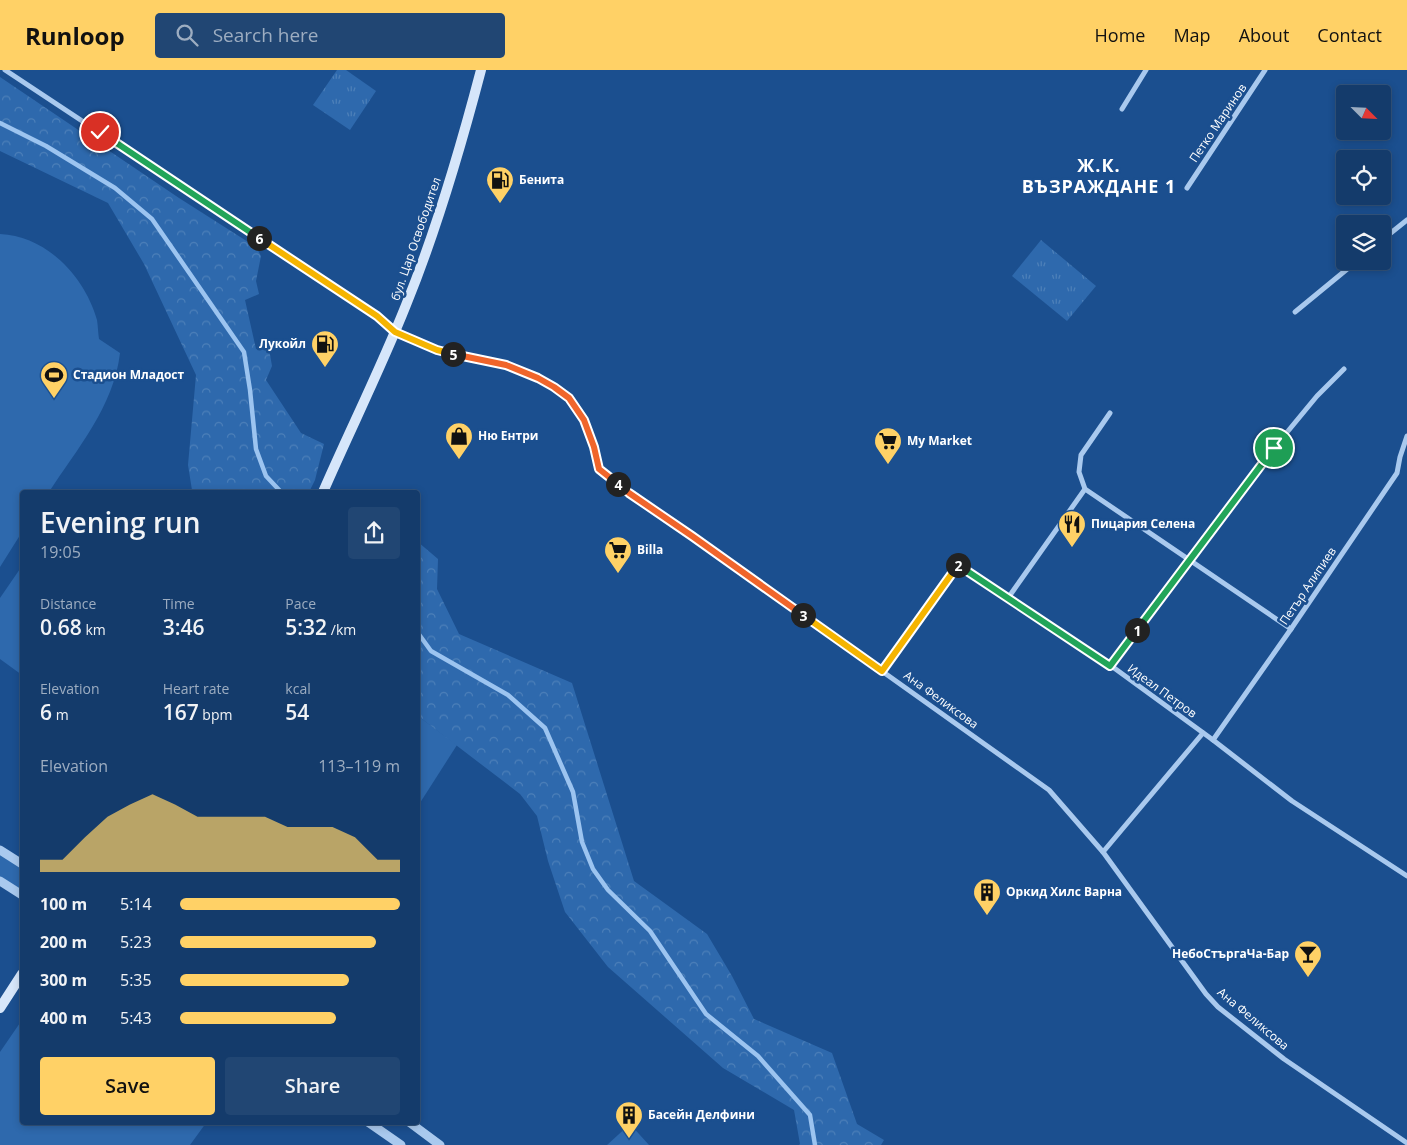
<!DOCTYPE html>
<html lang="en">
<head>
<meta charset="utf-8">
<style>
  :root { --surface:#143b6b; --page:#214673; --text:#f1f3f6; --muted:#9dadc1; --line:#33557e; --accent:#ffd166 }
  body { margin:0; font-family:"Open Sans",sans-serif; background:var(--page); color:var(--text); height:100vh; display:flex; flex-direction:column; font-size:19px; white-space:nowrap }
  * { box-sizing:border-box; margin:0 }
  p { font-size:16px; color:var(--muted) }
  .icon { flex:none; width:28px; height:28px; fill:none; stroke:currentColor; stroke-width:2; stroke-linecap:round; stroke-linejoin:round }
  .map { position:relative; flex:1; overflow:hidden }
  .panel { position:absolute; left:20px; top:420px; width:400px; height:635px; display:flex; flex-direction:column; background:var(--surface); border-radius:5px; box-shadow:0 2px 8px #0003,0 0 0 1px var(--line) }
  .panel>* { flex:none }
  .needle { width:32px; rotate:114deg }
  .fabs { position:absolute; left:1336px; top:15px; display:grid; gap:10px }
  .fabs a { display:grid; place-items:center; width:55px; height:55px; border-radius:5px; background:var(--surface); box-shadow:0 2px 8px #0003,0 0 0 1px var(--line); font-size:25px }
  .pin { position:absolute; display:grid; place-items:center; width:42px; height:42px; color:#fff; margin:-21px; border:2px solid #fff; border-radius:50%; box-shadow:0 1px 5px #0007 }
  .km { position:absolute; width:25px; height:25px; margin:-12px; border-radius:50%; background:#222; color:#fff; font-size:14px; line-height:25px; text-align:center }
  .round { display:grid; place-items:center; flex:none; width:52px; height:52px; border-radius:5px; background:var(--page) }
  .overview { display:flex; align-items:center; justify-content:space-between; height:85px; padding:0 20px }
  h1 { font-size:28px; font-weight:600; line-height:38px }
  .figures { display:grid; grid-template-columns:repeat(3,1fr); gap:8px; height:85px; padding:5px 20px }
  .figures div { display:grid; align-content:center }
  .figures b { font-size:21px; font-weight:600 }
  .figures small { font-size:14px; font-weight:400 }
  .figures p { font-size:14px }
  .chart { height:140px; padding:10px 20px }
  .chart p { display:flex; justify-content:space-between }
  .chart svg { width:100%; height:90px; margin-top:5px; fill:var(--accent); opacity:.7 }
  .primary-button { display:flex; gap:10px; margin-top:auto; padding:10px 20px }
  .primary-button a { flex:1; height:58px; border-radius:5px; background:var(--accent); color:#111; font-size:20px; font-weight:600; line-height:58px; text-align:center }
  .primary-button a+a { background:var(--page); color:var(--text) }
  ul { padding:0 20px; list-style:none; font-size:16px }
  li { display:grid; grid-template-columns:80px 60px 1fr; align-items:center; height:38px }
  li i { height:12px; border-radius:6px; background:var(--accent) }
  header { display:flex; align-items:center; gap:30px; box-sizing:border-box; height:70px; padding:0 25px; background:var(--accent); color:#111 }
  header strong { font-size:24px }
  nav { display:flex; gap:28px; margin-inline-start:auto; font-size:18px }
  .search { width:350px; height:45px; background:var(--page); display:flex; align-items:center; gap:12px; box-sizing:border-box; padding:0 18px; border-radius:5px; color:var(--muted); font-size:19px }
  .map>svg:first-child { display:block }
</style>
</head>
<body>
<header>
<strong>Runloop</strong>
<div class="search"><svg class="icon" aria-label="search" viewBox="0 0 24 24"><circle cx="10" cy="10" r="6"/><path d="M15 15l6 6"/></svg>Search here</div>
<nav><a>Home</a><a>Map</a><a>About</a><a>Contact</a></nav>
</header>
<div class="map">
<svg width="1407" height="1075" viewBox="0 0 1407 1075">
  <defs>
    <pattern id="forest-crowns" width="20" height="18" patternUnits="userSpaceOnUse" patternTransform="scale(1.25)"><rect width="20" height="18" fill="#2e69ad"/><path d="M2 6a3 3 0 1 1 6 0M12 15a3 3 0 1 1 6 0" fill="none" stroke="#4d80b9"/></pattern>
    <pattern id="park-tufts" width="24" height="20" patternUnits="userSpaceOnUse" patternTransform="scale(1.25)"><rect width="24" height="20" fill="#2e69ad"/><path d="M3 7l-1-3M5 7V3M7 7l1-3M15 17l-1-3M17 17v-4M19 17l1-3" fill="none" stroke="#4d80b9"/></pattern>
  </defs>
  <rect width="100%" height="100%" fill="#1b4f8f"/>
  <g fill="#2e69ad">
    <path d="M0 164C47 166 85 207 97 250 98 256 98 263 99 269L120 283C114 336 77 379 49 422H22V462L0 497Z"/>
    <polygon points="22,496 22,605 0,589 0,528"/>
    <polygon points="418,646 457,675 418,736"/>
    <polygon points="0,780 22,794 22,825 0,811"/>
    <polygon points="22,950 22,1052 206,1053 190,1075 0,1075 0,982"/>
    <polygon points="630,1054 649,1075 607,1075"/>
  </g>
  <g fill="url(#forest-crowns)">
    <polygon points="0,7 179,128 256,177 261,186 256,211 259,224 245,230 256,279 269,279 272,296 266,310 301,363 324,374 315,410 309,422 194,422 192,420 188,395 196,305 144,194 108,133 0,81"/>
    <polygon points="418,472 438,489 437,519 459,564 572,613 634,811 707,864 732,906 754,949 832,983 857,1054 884,1070 881,1075 799,1075 800,1074 794,1040 723,998 608,897 565,842 548,791 537,746 520,724 418,646"/>
  </g>
  <g fill="url(#park-tufts)">
    <polygon points="337,0 346,0 376,21 350,60 313,35"/>
    <polygon points="1041,170 1096,216 1067,251 1012,206"/>
  </g>
  <g fill="none" stroke-linecap="round" stroke-linejoin="round">
    <g stroke="#9cc4f0" stroke-width="4.5">
      <polyline points="0,53 46,76 115,118 152,149 244,282 250,320 256,379 266,406 281,422"/>
      <polyline points="418,563 431,581 508,625 545,658 573,722 582,772 593,799 608,820 650,861 706,944 758,986 810,1045 815,1075"/>
    </g>
    <g stroke="#a9c9ee" stroke-width="5">
      <polyline points="5,0 377,246 395,261 437,280 506,295 538,307 554,317 569,328 584,350 594,377 599,399 629,423 692,466 1049,720 1103,782 1206,924 1218,937 1284,989 1407,1073"/>
      <polyline points="1122,39 1146,0"/>
      <polyline points="1187,118 1265,0"/>
      <polyline points="1382,170 1407,150"/>
      <polyline points="1295,242 1357,191"/>
      <polyline points="1110,343 1081,385 1079,402 1085,419 1291,559"/>
      <polyline points="1008,528 1085,419"/>
      <polyline points="1110,595 1274,378 1317,326 1344,299"/>
      <polyline points="882,601 958,494 1110,595 1213,670 1292,731 1407,806"/>
      <polyline points="1213,670 1291,559 1397,403 1400,387 1407,366"/>
      <polyline points="1103,782 1203,663"/>
    </g>
    <g stroke="#a9c9ee" stroke-width="9">
      <polyline points="0,780 22,794"/>
      <polyline points="0,811 22,825"/>
      <polyline points="368,1052 401,1075"/>
      <polyline points="409,1052 440,1075"/>
    </g>
    <g stroke="#d6e6fa" stroke-width="10">
      <path d="M323 422C350 360 381 298 406 235 437 159 460 80 481 0"/>
      <polyline points="0,938 22,904"/>
    </g>
  </g>
  <g fill="none" stroke-linecap="round" stroke-linejoin="round">
    <g stroke="#fff" stroke-width="10">
      <polyline id="split-1" points="1137,560 1274,378"/>
    </g>
    <g stroke="#fff" stroke-width="10">
      <polyline id="split-2" points="958,495 1110,596 1137,560"/>
    </g>
    <g stroke="#fff" stroke-width="10">
      <polyline id="split-3" points="803,545 882,601 958,495"/>
    </g>
    <g stroke="#fff" stroke-width="10">
      <polyline id="split-4" points="618,414 629,423 692,466 803,545"/>
    </g>
    <g stroke="#fff" stroke-width="10">
      <polyline id="split-5" points="453,284 506,295 538,308 554,317 569,328 584,350 594,377 599,399 618,414"/>
    </g>
    <g stroke="#fff" stroke-width="10">
      <polyline id="split-6" points="259,168 377,246 395,262 437,280 453,284"/>
    </g>
    <g stroke="#fff" stroke-width="10">
      <polyline id="split-7" points="100,62 259,168"/>
    </g>
    <use href="#split-1" stroke="#22a559" stroke-width="6"/>
    <use href="#split-2" stroke="#22a559" stroke-width="6"/>
    <use href="#split-3" stroke="#f5b400" stroke-width="6"/>
    <use href="#split-4" stroke="#f0652b" stroke-width="6"/>
    <use href="#split-5" stroke="#f0652b" stroke-width="6"/>
    <use href="#split-6" stroke="#f5b400" stroke-width="6"/>
    <use href="#split-7" stroke="#22a559" stroke-width="6"/>
  </g>
  <defs>
    <g id="fuel-pin" transform="scale(1.4375)"><path d="M0 17L-7.5 6A9.5 9.5 0 1 1 7.5 6Z" fill="#ffd166" stroke="#1b4f8f"/><path d="M-5.5-6h7V0h2V4h1.3V-2.5L3-4.5l.8-.8L6-3V5H2.5V1h-1V6h-7ZM-4.2-4.7v3.2H.2V-4.7Z" fill="#111"/></g>
    <g id="stadium-pin" transform="scale(1.4375)"><path d="M0 17L-7.5 6A9.5 9.5 0 1 1 7.5 6Z" fill="#ffd166" stroke="#1b4f8f"/><path d="M0-5a6.5 5 0 1 0 0 10a6.5 5 0 1 0 0-10ZM-3.5-1.8h7v3.6h-7Z" fill="#111"/></g>
    <g id="shop-pin" transform="scale(1.4375)"><path d="M0 17L-7.5 6A9.5 9.5 0 1 1 7.5 6Z" fill="#ffd166" stroke="#1b4f8f"/><path d="M-5-2.5h2.3a2.7 3.5 0 0 1 5.4 0H5L5.5 6h-11ZM-1.5-2.5h3a1.5 2.3 0 0 0-3 0Z" fill="#111"/></g>
    <g id="supermarket-pin" transform="scale(1.4375)"><path d="M0 17L-7.5 6A9.5 9.5 0 1 1 7.5 6Z" fill="#ffd166" stroke="#1b4f8f"/><path d="M-6-5.5h2.5l.6 2H6L4.5 2H-2.5L-4.4-4H-6ZM-1.5 3.2a1.3 1.3 0 1 0 .1 0ZM3 3.2a1.3 1.3 0 1 0 .1 0Z" fill="#111"/></g>
    <g id="restaurant-pin" transform="scale(1.4375)"><path d="M0 17L-7.5 6A9.5 9.5 0 1 1 7.5 6Z" fill="#ffd166" stroke="#1b4f8f"/><path d="M-5-6h1v4h1v-4h1v4h1v-4h1v5L-1.5 .5V6h-2V.5L-5-1ZM5-6V6H3V1.5H1.5Q1.5-4 5-6Z" fill="#111"/></g>
    <g id="building-pin" transform="scale(1.4375)"><path d="M0 17L-7.5 6A9.5 9.5 0 1 1 7.5 6Z" fill="#ffd166" stroke="#1b4f8f"/><path d="M-4-6H4V6H1V3H-1V6H-4ZM-2.5-4.3h1.7v1.8h-1.7ZM.8-4.3h1.7v1.8H.8ZM-2.5-1h1.7V.8h-1.7ZM.8-1h1.7V.8H.8Z" fill="#111"/></g>
    <g id="bar-pin" transform="scale(1.4375)"><path d="M0 17L-7.5 6A9.5 9.5 0 1 1 7.5 6Z" fill="#ffd166" stroke="#1b4f8f"/><path d="M-6-5H6L.8 .8V4.5H3.5V6h-7V4.5H-.8V.8Z" fill="#111"/></g>
  </defs>
  <g fill-rule="evenodd">
    <use href="#fuel-pin" x="500" y="110"/>
    <use href="#fuel-pin" x="325" y="274"/>
    <use href="#stadium-pin" x="54" y="305"/>
    <use href="#shop-pin" x="459" y="366"/>
    <use href="#supermarket-pin" x="888" y="371"/>
    <use href="#restaurant-pin" x="1072" y="454"/>
    <use href="#supermarket-pin" x="618" y="480"/>
    <use href="#building-pin" x="987" y="822"/>
    <use href="#bar-pin" x="1308" y="884"/>
    <use href="#building-pin" x="629" y="1045"/>
  </g>
  <g text-anchor="middle" stroke-width="5" stroke-linejoin="round" paint-order="stroke">
    <g font-size="12" fill="#fff" stroke="#1b4f8f">
      <text transform="translate(1218 53) rotate(-56)" y="4">Петко Маринов</text>
      <text transform="translate(416 169) rotate(-71)" y="4">бул. Цар Освободител</text>
      <text transform="translate(1308 516) rotate(-56)" y="4">Петър Алипиев</text>
      <text transform="translate(1162 621) rotate(36)" y="4">Идеал Петров</text>
      <text transform="translate(941 630) rotate(36)" y="4">Ана Феликсова</text>
      <text transform="translate(1253 949) rotate(40)" y="4">Ана Феликсова</text>
    </g>
    <g font-size="12" font-weight="bold" fill="#fff" stroke="#1b4f8f" text-anchor="start">
      <text x="519" y="114">Бенита</text>
      <text x="306" y="278" text-anchor="end">Лукойл</text>
      <text x="73" y="309">Стадион Младост</text>
      <text x="478" y="370">Ню Ентри</text>
      <text x="907" y="375">My Market</text>
      <text x="1091" y="458">Пицария Селена</text>
      <text x="637" y="484">Billa</text>
      <text x="1006" y="826">Оркид Хилс Варна</text>
      <text x="1289" y="888" text-anchor="end">НебоСтъргаЧа-Бар</text>
      <text x="648" y="1049">Басейн Делфини</text>
    </g>
    <g font-size="18" font-weight="bold" letter-spacing="1" fill="#fff" stroke="#1b4f8f">
      <text x="1099" y="102">Ж.К.<tspan x="1099" dy="21">ВЪЗРАЖДАНЕ 1</tspan></text>
    </g>
  </g>
</svg>
<div class="fabs">
<a><svg class="needle" viewBox="-14 -14 28 28"><path d="M0-13l5 13h-10z" fill="#e53935"/><path d="M0 13l5-13h-10z" fill="#9dadc1"/></svg></a>
<a><svg class="icon" aria-label="locate" viewBox="0 0 24 24"><circle cx="12" cy="12" r="6"/><path d="M12 2v4M12 18v4M2 12h4M18 12h4"/></svg></a>
<a><svg class="icon" aria-label="layers" viewBox="0 0 24 24"><path d="M12 4l9 5-9 5-9-5zM3 14l9 5 9-5"/></svg></a>
</div>
<div class="pin" style="left:1274px;top:378px;background:#1e9e55"><svg class="icon" aria-label="arrive" viewBox="0 0 24 24"><path d="M6 21V4h12l-3 4 3 4H6"/></svg></div>
<div class="pin" style="left:100px;top:62px;background:#d93025"><svg class="icon" aria-label="check" viewBox="0 0 24 24"><path d="M5 12l5 5 9-10"/></svg></div>
<b class="km" style="left:1137px;top:560px">1</b>
<b class="km" style="left:958px;top:495px">2</b>
<b class="km" style="left:803px;top:545px">3</b>
<b class="km" style="left:618px;top:414px">4</b>
<b class="km" style="left:453px;top:284px">5</b>
<b class="km" style="left:259px;top:168px">6</b>
<section class="panel">
<div class="overview"><div><h1>Evening run</h1><p>19:05</p></div><a class="round"><svg class="icon" aria-label="share" viewBox="0 0 24 24"><path d="M12 15V3M7 8l5-5 5 5M5 13v7h14v-7"/></svg></a></div>
<div class="figures">
<div><p>Distance</p><b>0.68<small> km</small></b></div>
<div><p>Time</p><b>3:46</b></div>
<div><p>Pace</p><b>5:32<small> /km</small></b></div>
</div>
<div class="figures">
<div><p>Elevation</p><b>6<small> m</small></b></div>
<div><p>Heart rate</p><b>167<small> bpm</small></b></div>
<div><p>kcal</p><b>54</b></div>
</div>
<div class="chart"><p><span>Elevation</span>113–119 m</p>
<svg viewBox="0 0 160 44" preserveAspectRatio="none"><path d="M0 44V38L10 38L20 27L30 17L40 11L50 6L60 11L70 17L80 17L90 17L100 17L110 22L120 22L130 22L140 27L150 38L160 38V44z"/></svg>
</div>
<ul>
<li><b>100 m</b>5:14<i style="width:100%"></i></li>
<li><b>200 m</b>5:23<i style="width:89%"></i></li>
<li><b>300 m</b>5:35<i style="width:77%"></i></li>
<li><b>400 m</b>5:43<i style="width:71%"></i></li>
</ul>
<div class="primary-button"><a>Save</a><a>Share</a></div>
</section>
</div>
</body>
</html>
